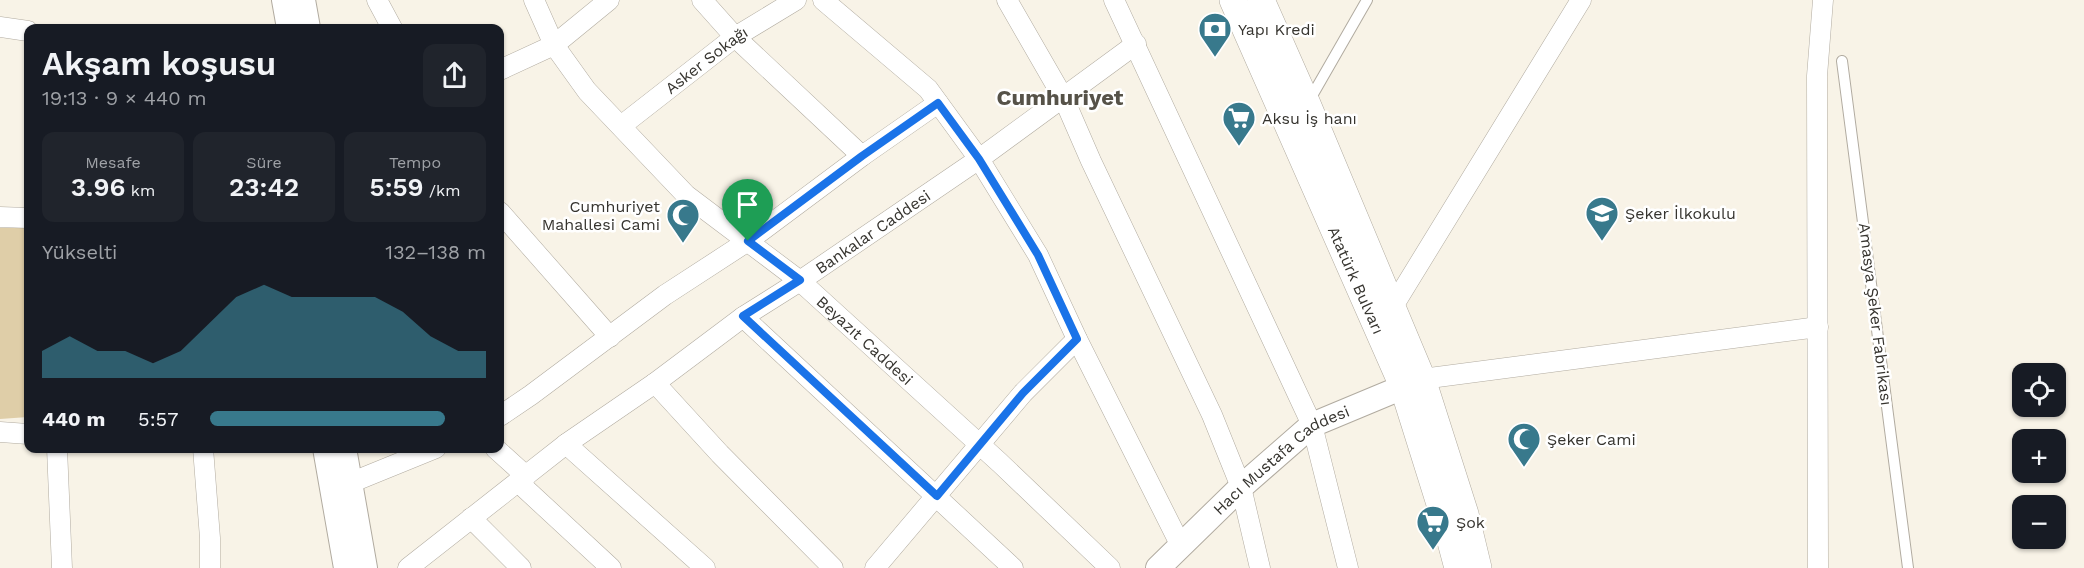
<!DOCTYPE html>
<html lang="tr">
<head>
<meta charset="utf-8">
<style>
  :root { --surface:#171b24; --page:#20242c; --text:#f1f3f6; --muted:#9ea1a6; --accent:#38798c }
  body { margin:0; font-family:"Work Sans",sans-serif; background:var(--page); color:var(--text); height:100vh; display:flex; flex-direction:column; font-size:22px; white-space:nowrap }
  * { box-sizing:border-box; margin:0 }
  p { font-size:20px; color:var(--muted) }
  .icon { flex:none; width:33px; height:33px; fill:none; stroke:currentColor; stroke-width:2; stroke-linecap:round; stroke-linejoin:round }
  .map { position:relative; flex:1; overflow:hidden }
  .sheet { position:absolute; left:24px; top:24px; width:480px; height:429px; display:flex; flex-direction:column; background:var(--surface); border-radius:12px; box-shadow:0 2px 4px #0004 }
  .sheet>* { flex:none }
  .fabs { position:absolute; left:2012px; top:363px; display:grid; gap:12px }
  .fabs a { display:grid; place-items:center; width:54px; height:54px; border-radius:12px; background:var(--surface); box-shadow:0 2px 4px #0004; font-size:30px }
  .pin { position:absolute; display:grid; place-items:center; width:51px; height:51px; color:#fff; margin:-62px -26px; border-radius:50% 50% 50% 0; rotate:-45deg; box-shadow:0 0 6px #0007 }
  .pin .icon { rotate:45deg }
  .round { display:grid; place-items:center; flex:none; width:63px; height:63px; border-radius:12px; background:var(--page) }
  .summary { display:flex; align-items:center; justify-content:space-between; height:102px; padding:0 18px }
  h1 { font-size:33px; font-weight:600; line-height:45px }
  .metrics { display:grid; grid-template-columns:repeat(3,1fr); gap:9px; height:102px; padding:6px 18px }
  .metrics div { display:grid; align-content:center; border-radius:12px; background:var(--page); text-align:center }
  .metrics b { font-size:26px; font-weight:600 }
  .metrics small { font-size:16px; font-weight:400 }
  .metrics p { font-size:16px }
  .chart { height:168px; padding:12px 18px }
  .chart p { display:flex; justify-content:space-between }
  .chart svg { width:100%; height:108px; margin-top:6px; fill:var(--accent); opacity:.7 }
  ul { padding:0 18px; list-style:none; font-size:20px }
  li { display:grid; grid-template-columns:96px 72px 1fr; align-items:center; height:45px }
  li i { height:15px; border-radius:8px; background:var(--accent) }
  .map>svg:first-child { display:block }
</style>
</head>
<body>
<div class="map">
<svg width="2084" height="568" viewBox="0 0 2084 568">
  <rect width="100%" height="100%" fill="#f8f3e7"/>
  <polygon fill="#dfcea8" points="0,228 28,228 28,417 0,419"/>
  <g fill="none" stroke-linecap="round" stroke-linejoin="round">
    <g stroke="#b1aba0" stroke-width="12">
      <g id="service">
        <polyline points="1842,61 1908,568"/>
        <polyline points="1309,101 1367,0"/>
      </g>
    </g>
    <g stroke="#b1aba0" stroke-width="21">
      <g id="minor">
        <polyline points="377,0 392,28"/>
        <path id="s1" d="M534 0 554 45 587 91 686 195 800 281 1000 463 1110 568"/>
        <polyline points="702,0 735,37 862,156"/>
        <polyline points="823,0 928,89 979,159 1038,255 1077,339 1181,546"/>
        <polyline points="1007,0 1064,99 1091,161 1212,415 1241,487 1260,568"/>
        <polyline points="1114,0 1312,425 1348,568"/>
        <polyline points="0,27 28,31"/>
        <polyline points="500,70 554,45 609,0"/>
        <path id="s2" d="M621 126 735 37 796 0"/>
        <polyline points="500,212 610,337"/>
        <polyline points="0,217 28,218"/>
        <polyline points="1392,308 1581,0"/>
        <polyline points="743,317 1013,568"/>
        <polyline points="1422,379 1818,327"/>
        <polyline points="655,383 720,454 833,568"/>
        <polyline points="500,416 531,395 665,295 748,241 862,156 938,103"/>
        <polyline points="0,432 28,434"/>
        <polyline points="566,444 705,568"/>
        <polyline points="57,448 62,568"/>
        <polyline points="203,448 210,538 210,568"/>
        <polyline points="495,448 526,476"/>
        <polyline points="518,482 611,568"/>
        <polyline points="350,483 436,448"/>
        <polyline points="471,518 521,568"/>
        <path id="s3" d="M408 568 566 444 655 383 743 317 800 281 979 159 1136 44"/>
        <polyline points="875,568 1023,393 1077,339"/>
        <polyline points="1818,568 1817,76 1823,0"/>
      </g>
    </g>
    <g stroke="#b1aba0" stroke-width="26">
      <g id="tertiary">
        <polyline points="284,0 289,28"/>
        <polyline points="303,0 308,28"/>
        <polyline points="325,448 346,568"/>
        <polyline points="344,448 365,568"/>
        <path id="s4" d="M1158 568 1241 487 1312 425 1420 380"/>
      </g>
    </g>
    <g stroke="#b1aba0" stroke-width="28">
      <g id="secondary">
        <path id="s5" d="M1233 0 1403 386 1446 523 1458 568"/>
        <polyline points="1261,0 1307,104 1422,379 1465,514 1478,568"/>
      </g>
    </g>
    <use href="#service" stroke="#fff" stroke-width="10"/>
    <use href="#minor" stroke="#fff" stroke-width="20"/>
    <use href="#tertiary" stroke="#fff" stroke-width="24"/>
    <use href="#secondary" stroke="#fff" stroke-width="27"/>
  </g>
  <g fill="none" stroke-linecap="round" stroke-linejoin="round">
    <g stroke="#fff" stroke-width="12">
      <polygon id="route" points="938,103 979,159 1038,255 1077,339 1023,393 937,496 743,316 800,280 748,241 862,156"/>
    </g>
    <use href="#route" stroke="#1a73e8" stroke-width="8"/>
  </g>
  <defs>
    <g id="bank-pin" transform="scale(1.725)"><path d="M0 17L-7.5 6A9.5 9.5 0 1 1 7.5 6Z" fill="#38798c" stroke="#fff"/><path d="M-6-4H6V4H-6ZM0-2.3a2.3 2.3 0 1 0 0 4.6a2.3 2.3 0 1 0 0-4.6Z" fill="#fff"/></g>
    <g id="supermarket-pin" transform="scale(1.725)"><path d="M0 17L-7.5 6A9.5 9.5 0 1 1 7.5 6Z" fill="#38798c" stroke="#fff"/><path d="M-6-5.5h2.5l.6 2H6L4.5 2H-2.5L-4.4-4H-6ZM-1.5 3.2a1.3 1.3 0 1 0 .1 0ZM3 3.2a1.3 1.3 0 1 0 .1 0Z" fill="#fff"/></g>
    <g id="school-pin" transform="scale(1.725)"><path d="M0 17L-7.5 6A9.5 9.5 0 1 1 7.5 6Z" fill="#38798c" stroke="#fff"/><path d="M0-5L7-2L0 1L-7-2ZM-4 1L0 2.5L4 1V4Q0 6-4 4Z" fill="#fff"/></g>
    <g id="mosque-pin" transform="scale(1.725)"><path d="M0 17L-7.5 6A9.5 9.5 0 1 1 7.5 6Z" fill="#38798c" stroke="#fff"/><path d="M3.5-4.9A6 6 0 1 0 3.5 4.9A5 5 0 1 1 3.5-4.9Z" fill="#fff"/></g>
  </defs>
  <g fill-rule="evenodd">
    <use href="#bank-pin" x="1215" y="29"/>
    <use href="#supermarket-pin" x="1239" y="118"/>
    <use href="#school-pin" x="1602" y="213"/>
    <use href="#mosque-pin" x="683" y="215"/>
    <use href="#mosque-pin" x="1524" y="439"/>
    <use href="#supermarket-pin" x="1433" y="522"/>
  </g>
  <g text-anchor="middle" stroke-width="5" stroke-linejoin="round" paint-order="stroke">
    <g font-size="16" fill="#36342f" stroke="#fff" text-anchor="start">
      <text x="1238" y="35">Yapı Kredi</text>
      <text x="1262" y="124">Aksu İş hanı</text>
      <text x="660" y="212" text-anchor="end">Cumhuriyet<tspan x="660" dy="18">Mahallesi Cami</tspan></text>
      <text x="1625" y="219">Şeker İlkokulu</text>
      <text x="1547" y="445">Şeker Cami</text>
      <text x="1456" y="528">Şok</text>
    </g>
    <g font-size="16" fill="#36342f" stroke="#fff">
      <text dy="6" stroke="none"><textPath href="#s2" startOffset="108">Asker Sokağı</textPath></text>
      <text dy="6" stroke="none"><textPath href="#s3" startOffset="574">Bankalar Caddesi</textPath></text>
      <text dy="6" stroke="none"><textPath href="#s5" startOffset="306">Atatürk Bulvarı</textPath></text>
      <text transform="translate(1876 314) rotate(83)" y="6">Amasya Şeker Fabrikası</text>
      <text dy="6" stroke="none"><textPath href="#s1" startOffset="480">Beyazıt Caddesi</textPath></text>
      <text dy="6" stroke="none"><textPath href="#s4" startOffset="165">Hacı Mustafa Caddesi</textPath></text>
    </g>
    <g font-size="22" font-weight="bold" fill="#565248" stroke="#fff">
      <text x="1060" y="105">Cumhuriyet</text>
    </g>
  </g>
</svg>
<div class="fabs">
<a><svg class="icon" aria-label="locate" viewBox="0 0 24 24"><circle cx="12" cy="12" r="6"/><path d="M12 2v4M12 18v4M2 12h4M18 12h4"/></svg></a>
<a>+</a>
<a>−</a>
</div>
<div class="pin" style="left:748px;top:241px;background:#1e9e55"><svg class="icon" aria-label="arrive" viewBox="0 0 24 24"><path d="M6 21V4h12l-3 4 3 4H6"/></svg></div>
<section class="sheet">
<div class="summary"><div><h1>Akşam koşusu</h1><p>19:13 · 9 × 440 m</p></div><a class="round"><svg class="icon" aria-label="share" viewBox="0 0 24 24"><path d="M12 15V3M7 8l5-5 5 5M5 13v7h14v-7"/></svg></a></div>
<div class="metrics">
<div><p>Mesafe</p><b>3.96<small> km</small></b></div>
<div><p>Süre</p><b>23:42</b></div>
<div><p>Tempo</p><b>5:59<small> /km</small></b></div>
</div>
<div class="chart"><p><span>Yükselti</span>132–138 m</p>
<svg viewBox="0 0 160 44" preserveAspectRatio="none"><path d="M0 44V33L10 27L20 33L30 33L40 38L50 33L60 22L70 11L80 6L90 11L100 11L110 11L120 11L130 17L140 27L150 33L160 33V44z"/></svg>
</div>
<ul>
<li><b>440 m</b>5:57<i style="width:85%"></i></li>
</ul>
</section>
</div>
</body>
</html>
